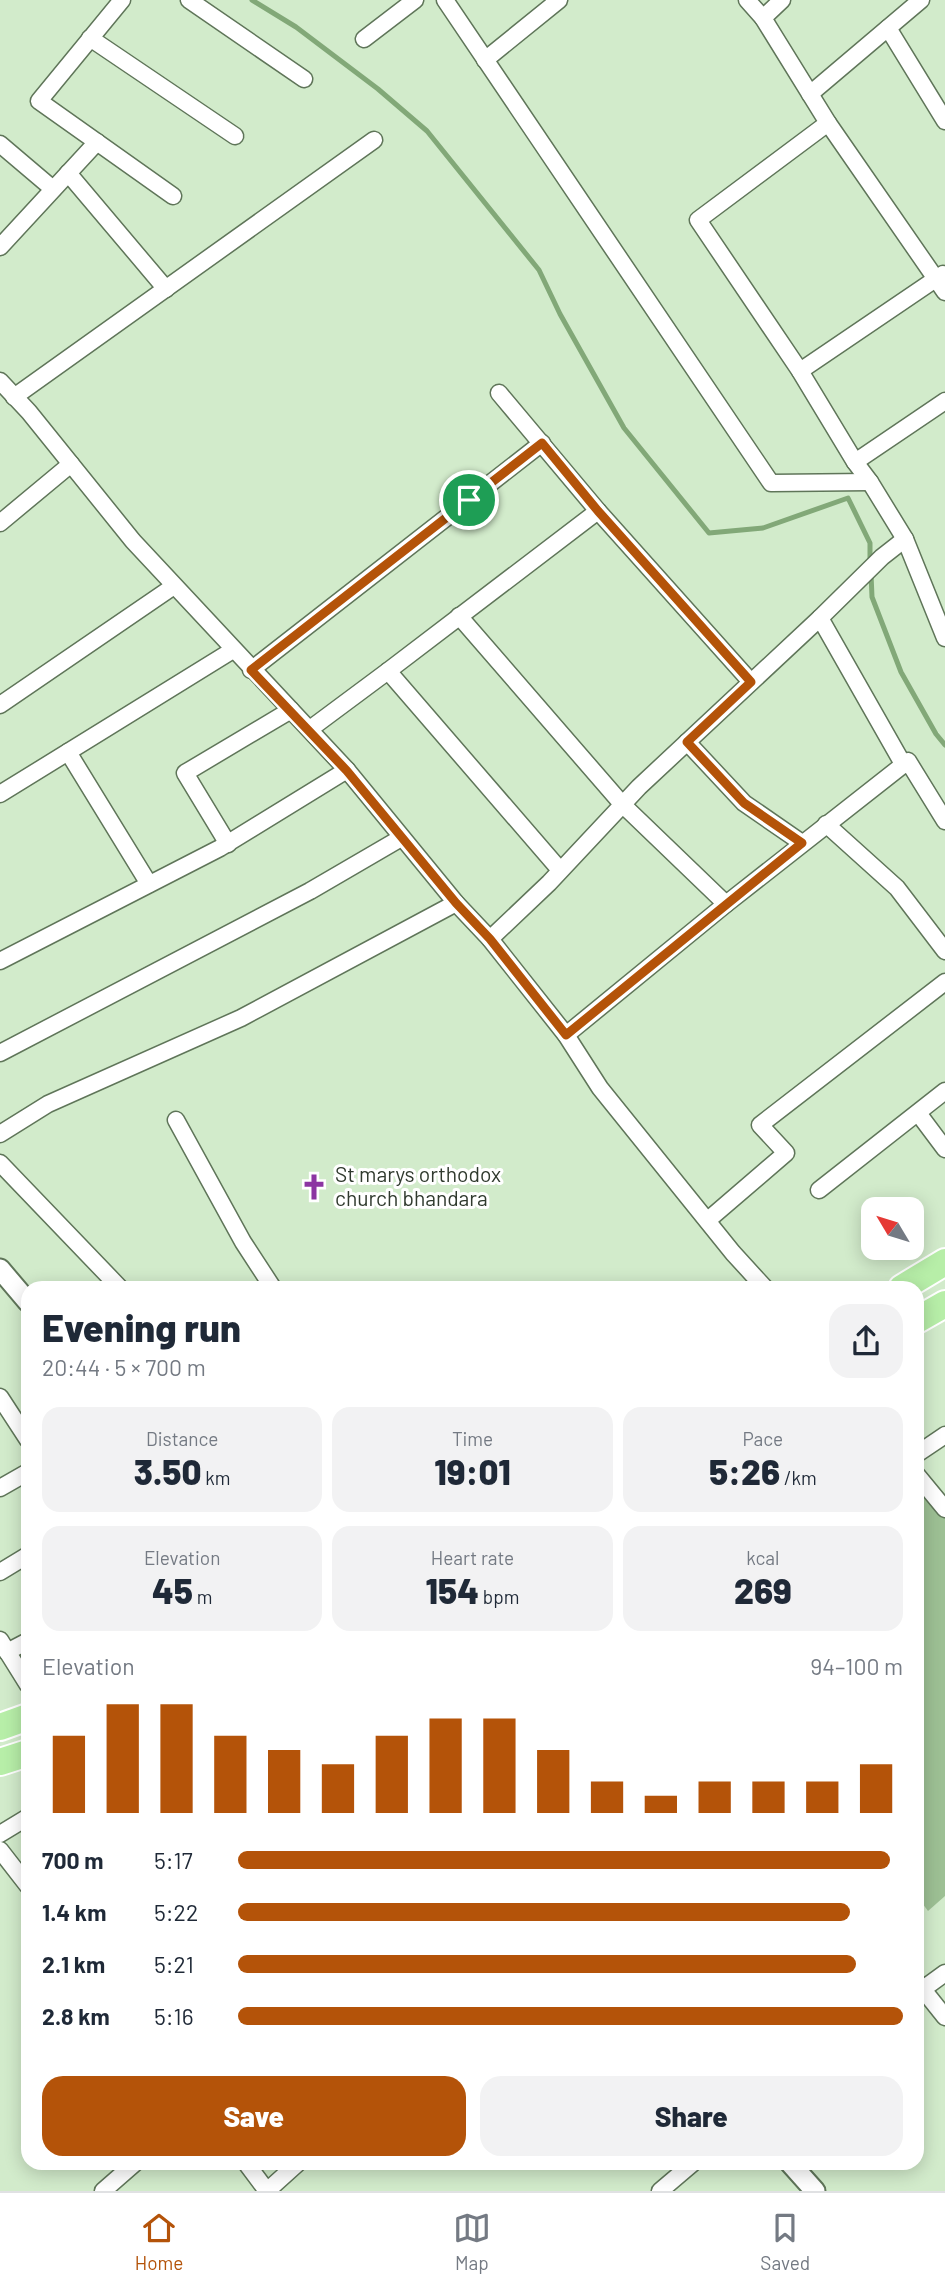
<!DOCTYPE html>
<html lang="en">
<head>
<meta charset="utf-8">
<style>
  :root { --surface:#fff; --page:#f2f2f3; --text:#1f2937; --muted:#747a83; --line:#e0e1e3; --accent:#b45309 }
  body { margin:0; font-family:Barlow,sans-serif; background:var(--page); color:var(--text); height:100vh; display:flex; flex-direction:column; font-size:26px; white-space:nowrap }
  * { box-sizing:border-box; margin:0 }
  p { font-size:23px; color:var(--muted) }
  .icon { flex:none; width:38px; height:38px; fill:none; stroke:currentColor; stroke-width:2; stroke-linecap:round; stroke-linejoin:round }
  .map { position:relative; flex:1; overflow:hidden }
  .side { position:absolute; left:21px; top:1281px; width:903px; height:889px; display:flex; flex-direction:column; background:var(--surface); border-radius:21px; box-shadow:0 4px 18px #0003 }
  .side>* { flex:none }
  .needle { width:46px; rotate:308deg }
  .buttons { position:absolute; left:861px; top:1197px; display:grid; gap:14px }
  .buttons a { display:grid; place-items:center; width:63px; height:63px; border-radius:14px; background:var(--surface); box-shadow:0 4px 18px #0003; font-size:35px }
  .pin { position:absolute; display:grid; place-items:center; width:60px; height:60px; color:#fff; margin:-30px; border:4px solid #fff; border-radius:50%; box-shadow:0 2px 7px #0007 }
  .round { display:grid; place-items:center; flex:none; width:74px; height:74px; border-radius:21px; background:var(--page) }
  .overview { display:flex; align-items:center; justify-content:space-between; height:119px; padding:0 21px }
  h1 { font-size:38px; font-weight:800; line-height:52px }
  .stats { display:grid; grid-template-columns:repeat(3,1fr); gap:10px; height:119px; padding:7px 21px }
  .stats div { display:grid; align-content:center; border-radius:18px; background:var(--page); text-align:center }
  .stats b { font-size:35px; font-weight:800 }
  .stats small { font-size:19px; font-weight:400 }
  .stats p { font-size:19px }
  .chart { height:196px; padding:14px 21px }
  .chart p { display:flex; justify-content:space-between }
  .chart svg { width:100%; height:126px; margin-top:7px; stroke:var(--accent); stroke-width:6 }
  .primary-button { display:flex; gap:14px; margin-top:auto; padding:14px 21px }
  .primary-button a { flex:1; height:80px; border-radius:21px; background:var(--accent); color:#fff; font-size:28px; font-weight:800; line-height:80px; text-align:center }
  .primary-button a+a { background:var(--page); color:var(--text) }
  ul { padding:0 21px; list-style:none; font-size:23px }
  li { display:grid; grid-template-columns:112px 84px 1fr; align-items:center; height:52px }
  li i { height:18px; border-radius:9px; background:var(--accent) }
  .menu { display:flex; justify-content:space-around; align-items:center; height:98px; border-top:2px solid var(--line); background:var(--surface); font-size:19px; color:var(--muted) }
  .menu a { display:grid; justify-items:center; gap:4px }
  .menu .on { color:var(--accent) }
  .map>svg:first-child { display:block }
</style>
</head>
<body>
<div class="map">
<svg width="945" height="2191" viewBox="0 0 945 2191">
  <rect width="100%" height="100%" fill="#d2ebcb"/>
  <polygon fill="#9dc094" points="917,1483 945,1516 945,1896 928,1911 917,1896"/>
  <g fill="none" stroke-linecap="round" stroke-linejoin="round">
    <g stroke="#82a878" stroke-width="5">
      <polyline points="252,0 296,27 378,89 427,131 539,270 560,314 624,428 709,533 763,528 848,498 870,543 870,564"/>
      <polyline points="871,574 872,597 901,672 936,734 945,745"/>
    </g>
    <g stroke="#5f7559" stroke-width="19">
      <g id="minor">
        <polyline points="122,0 39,101 173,196"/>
        <polyline points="189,0 304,79"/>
        <polyline points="445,0 771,483 870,482"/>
        <polyline points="747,0 763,18"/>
        <polyline points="782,0 763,18 828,123 698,220 800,371 855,462 870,482 905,539 945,638"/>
        <polyline points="888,28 945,121"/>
        <polyline points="90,38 235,136"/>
        <polyline points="364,39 415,0"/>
        <polyline points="485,60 559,0"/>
        <polyline points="810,94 921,0"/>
        <polyline points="828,123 945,292"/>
        <polyline points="0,144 53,189"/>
        <polyline points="68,173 166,289"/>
        <polyline points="0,247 97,142"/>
        <polyline points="800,371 943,274"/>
        <polyline points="0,381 29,412 133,541 347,770 456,903 490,939 566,1035 600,1088 733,1253 765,1288"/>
        <polyline points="499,393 598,511 751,682"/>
        <polyline points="14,397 374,140"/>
        <polyline points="855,462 945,401"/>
        <polyline points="0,523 71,464"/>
        <polyline points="459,616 622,804 726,904"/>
        <polyline points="820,618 882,557 905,539"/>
        <polyline points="251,670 542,443"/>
        <polyline points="388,671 560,870"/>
        <polyline points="0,705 174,586"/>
        <polyline points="310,729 388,671 598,511"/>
        <polyline points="687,742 744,803 802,843"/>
        <polyline points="68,752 149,884"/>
        <polyline points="0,794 233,650"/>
        <polyline points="826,824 897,888 945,951"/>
        <polyline points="228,844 185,773 291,710"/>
        <polyline points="490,939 549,883 639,787 820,618 903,764"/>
        <polyline points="0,961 220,848 347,770"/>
        <polyline points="566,1035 726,904 908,761 945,821"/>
        <polyline points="0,1053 310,891 401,838"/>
        <polyline points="918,1113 945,1149"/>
        <polyline points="176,1120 243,1242 273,1288"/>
        <polyline points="0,1134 48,1104 241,1018 456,903"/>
        <polyline points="0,1163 120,1288"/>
        <polyline points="819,1190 945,1091"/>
        <polyline points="708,1220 786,1153 760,1125 945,982"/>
        <polyline points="0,1397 28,1440"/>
        <polyline points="917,1454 945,1435"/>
        <polyline points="917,1475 945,1509"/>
        <polyline points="0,1488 28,1472"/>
        <polyline points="0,1572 28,1555"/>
        <polyline points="0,1640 28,1685"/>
        <polyline points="7,1652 28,1641"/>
        <polyline points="0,1834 28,1817"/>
        <polyline points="0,1850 28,1886"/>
        <polyline points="917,1982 945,2017"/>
        <polyline points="923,1989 945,1973"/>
        <polyline points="246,2163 267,2191"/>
        <polyline points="103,2191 135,2163"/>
        <polyline points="267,2191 298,2163"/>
        <polyline points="660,2191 693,2163"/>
      </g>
    </g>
    <g stroke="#5f7559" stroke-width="23">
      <g id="tertiary">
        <polyline points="0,1269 28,1302"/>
        <polyline points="790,2163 815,2191"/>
      </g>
    </g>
    <g stroke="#fff" stroke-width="30">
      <g id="trunk">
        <polyline points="902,1288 945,1262"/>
        <polyline points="917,1320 945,1304"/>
        <polyline points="0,1727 28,1717"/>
        <polyline points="0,1762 28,1753"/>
      </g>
    </g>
    <use href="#minor" stroke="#fff" stroke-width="16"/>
    <use href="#tertiary" stroke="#fff" stroke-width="19"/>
    <use href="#trunk" stroke="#b7eea8" stroke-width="26"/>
  </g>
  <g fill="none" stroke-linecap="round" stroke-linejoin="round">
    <g stroke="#fff" stroke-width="14">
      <polygon id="route" points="542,443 598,511 751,682 687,742 744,803 802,843 566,1035 490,939 456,903 347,771 251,670"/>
    </g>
    <use href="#route" stroke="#b45309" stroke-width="9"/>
  </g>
  <defs>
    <g id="church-bare" transform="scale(2.1)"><path d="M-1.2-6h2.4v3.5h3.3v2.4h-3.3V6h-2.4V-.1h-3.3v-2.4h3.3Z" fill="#8c35a2" stroke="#fff" stroke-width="2.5" paint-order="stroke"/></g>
  </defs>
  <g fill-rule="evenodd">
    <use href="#church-bare" x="314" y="1187"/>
  </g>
  <g text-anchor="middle" stroke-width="6" stroke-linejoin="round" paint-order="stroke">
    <g font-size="21" fill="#303a2e" stroke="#fff" text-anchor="start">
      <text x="335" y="1182">St marys orthodox<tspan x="335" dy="24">church bhandara</tspan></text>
    </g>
  </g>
</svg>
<div class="buttons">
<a><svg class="needle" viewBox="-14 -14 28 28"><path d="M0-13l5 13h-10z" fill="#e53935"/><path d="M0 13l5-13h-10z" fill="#747a83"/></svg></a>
</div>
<div class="pin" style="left:469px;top:500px;background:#1e9e55"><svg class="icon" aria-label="arrive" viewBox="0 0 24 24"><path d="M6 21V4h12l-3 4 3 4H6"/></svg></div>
<section class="side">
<div class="overview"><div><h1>Evening run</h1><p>20:44 · 5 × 700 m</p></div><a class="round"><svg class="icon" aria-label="share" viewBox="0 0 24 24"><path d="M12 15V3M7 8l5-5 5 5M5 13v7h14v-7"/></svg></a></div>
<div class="stats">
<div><p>Distance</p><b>3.50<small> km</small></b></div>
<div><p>Time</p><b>19:01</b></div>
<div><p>Pace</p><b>5:26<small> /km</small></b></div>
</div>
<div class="stats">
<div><p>Elevation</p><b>45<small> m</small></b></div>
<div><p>Heart rate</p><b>154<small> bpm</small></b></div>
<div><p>kcal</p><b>269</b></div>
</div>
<div class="chart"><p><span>Elevation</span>94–100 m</p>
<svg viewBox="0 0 160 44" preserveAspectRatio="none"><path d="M5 44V17M15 44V6M25 44V6M35 44V17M45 44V22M55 44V27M65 44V17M75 44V11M85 44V11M95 44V22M105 44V33M115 44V38M125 44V33M135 44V33M145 44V33M155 44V27"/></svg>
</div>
<ul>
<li><b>700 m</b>5:17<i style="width:98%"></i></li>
<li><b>1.4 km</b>5:22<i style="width:92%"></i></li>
<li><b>2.1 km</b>5:21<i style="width:93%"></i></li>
<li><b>2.8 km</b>5:16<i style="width:100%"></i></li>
</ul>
<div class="primary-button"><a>Save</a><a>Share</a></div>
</section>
</div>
<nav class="menu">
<a class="on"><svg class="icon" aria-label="home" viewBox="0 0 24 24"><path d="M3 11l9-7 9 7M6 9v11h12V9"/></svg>Home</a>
<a><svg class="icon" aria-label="map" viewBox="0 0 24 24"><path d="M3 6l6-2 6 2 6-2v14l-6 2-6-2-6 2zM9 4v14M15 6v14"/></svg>Map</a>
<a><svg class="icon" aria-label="saved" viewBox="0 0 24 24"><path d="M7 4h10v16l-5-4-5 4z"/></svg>Saved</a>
</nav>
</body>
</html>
